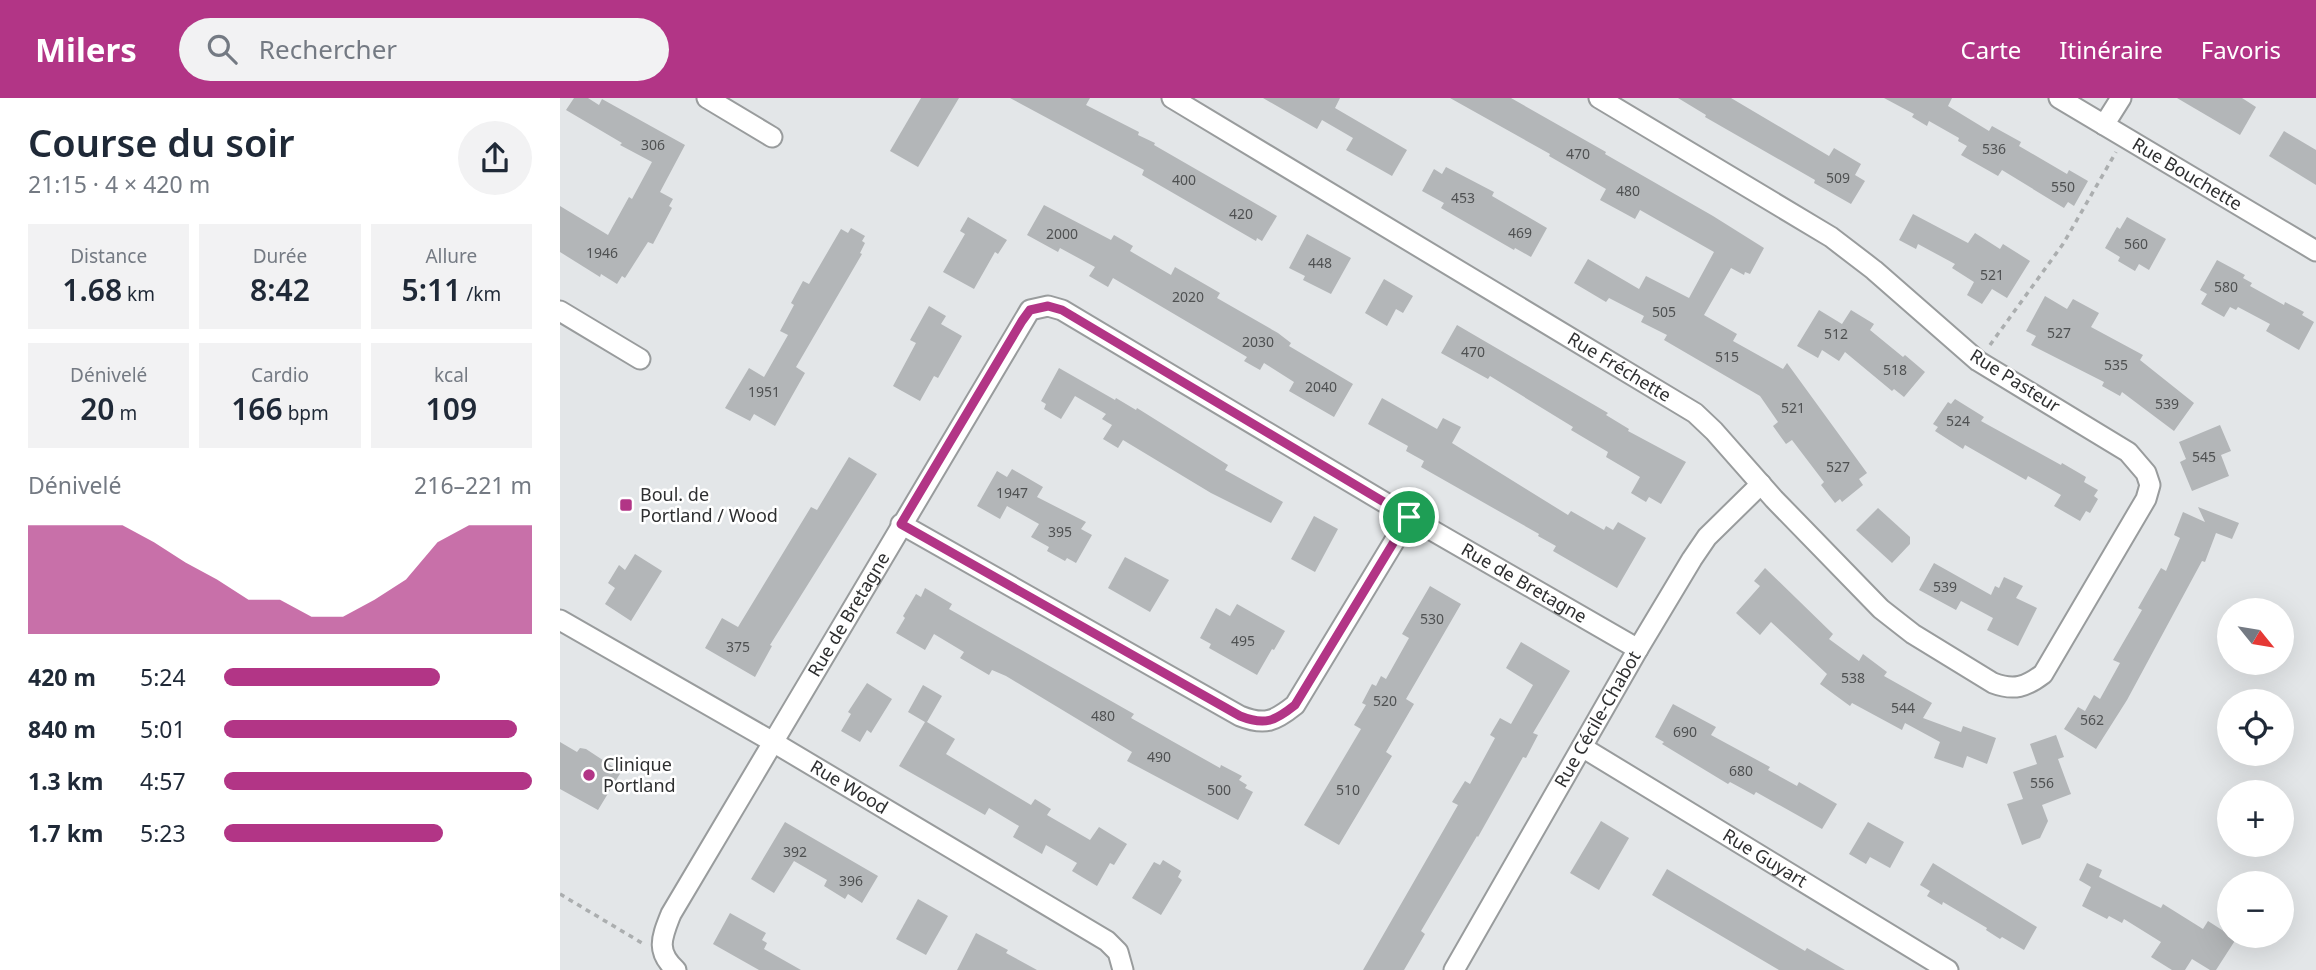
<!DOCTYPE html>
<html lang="fr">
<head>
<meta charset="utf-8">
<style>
  :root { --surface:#fff; --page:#f2f2f3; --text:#1f2937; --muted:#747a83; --accent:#b23586 }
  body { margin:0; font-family:"Noto Sans",sans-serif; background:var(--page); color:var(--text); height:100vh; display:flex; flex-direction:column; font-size:26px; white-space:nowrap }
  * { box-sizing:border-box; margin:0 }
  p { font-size:23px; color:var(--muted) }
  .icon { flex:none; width:38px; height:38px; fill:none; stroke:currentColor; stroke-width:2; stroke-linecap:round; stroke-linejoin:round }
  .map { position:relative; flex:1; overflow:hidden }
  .panel { display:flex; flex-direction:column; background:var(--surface); width:560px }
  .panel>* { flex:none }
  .needle { width:46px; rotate:120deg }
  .fabs { position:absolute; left:1657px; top:500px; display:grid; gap:14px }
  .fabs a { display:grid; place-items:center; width:77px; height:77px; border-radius:50%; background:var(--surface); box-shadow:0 7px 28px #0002; font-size:35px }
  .pin { position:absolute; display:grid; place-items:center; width:60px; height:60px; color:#fff; margin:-30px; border:4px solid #fff; border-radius:50%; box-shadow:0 2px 7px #0007 }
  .round { display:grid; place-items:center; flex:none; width:74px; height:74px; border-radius:37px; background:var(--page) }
  .head { display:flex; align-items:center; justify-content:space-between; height:119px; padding:0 28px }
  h1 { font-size:38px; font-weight:600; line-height:52px }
  .figures { display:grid; grid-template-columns:repeat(3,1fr); gap:10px; height:119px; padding:7px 28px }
  .figures div { display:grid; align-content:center; border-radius:0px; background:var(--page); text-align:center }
  .figures b { font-size:30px; font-weight:600 }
  .figures small { font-size:19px; font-weight:400 }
  .figures p { font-size:19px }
  .chart { height:196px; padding:14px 28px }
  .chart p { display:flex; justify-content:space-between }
  .chart svg { width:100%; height:126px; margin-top:7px; fill:var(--accent); opacity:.7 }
  ul { padding:0 28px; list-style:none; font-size:23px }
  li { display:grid; grid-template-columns:112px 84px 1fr; align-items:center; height:52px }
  li i { height:18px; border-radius:9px; background:var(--accent) }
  header { display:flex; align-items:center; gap:42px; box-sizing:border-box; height:98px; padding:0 35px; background:var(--accent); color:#fff }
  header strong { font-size:33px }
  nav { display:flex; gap:38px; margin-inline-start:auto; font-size:24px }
  .search { width:490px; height:63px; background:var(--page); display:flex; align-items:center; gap:18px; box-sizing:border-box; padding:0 24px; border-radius:38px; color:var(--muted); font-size:26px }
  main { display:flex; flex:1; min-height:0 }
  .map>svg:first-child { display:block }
</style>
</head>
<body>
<header>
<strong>Milers</strong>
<div class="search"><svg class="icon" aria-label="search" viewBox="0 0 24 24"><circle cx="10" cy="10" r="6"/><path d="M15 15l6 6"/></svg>Rechercher</div>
<nav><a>Carte</a><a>Itinéraire</a><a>Favoris</a></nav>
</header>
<main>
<section class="panel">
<div class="head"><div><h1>Course du soir</h1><p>21:15 · 4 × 420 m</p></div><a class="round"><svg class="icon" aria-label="share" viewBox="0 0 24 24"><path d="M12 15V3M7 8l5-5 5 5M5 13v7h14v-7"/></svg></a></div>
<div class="figures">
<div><p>Distance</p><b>1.68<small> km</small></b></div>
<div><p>Durée</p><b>8:42</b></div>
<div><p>Allure</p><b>5:11<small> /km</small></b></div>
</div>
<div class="figures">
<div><p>Dénivelé</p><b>20<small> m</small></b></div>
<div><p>Cardio</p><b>166<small> bpm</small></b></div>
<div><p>kcal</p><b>109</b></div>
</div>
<div class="chart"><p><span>Dénivelé</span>216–221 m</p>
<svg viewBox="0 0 160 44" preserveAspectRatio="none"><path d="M0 44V6L10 6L20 6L30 6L40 12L50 19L60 25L70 32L80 32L90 38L100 38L110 32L120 25L130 12L140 6L150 6L160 6V44z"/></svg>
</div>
<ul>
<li><b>420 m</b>5:24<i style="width:70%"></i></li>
<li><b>840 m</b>5:01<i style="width:95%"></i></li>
<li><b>1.3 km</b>4:57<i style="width:100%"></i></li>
<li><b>1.7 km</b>5:23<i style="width:71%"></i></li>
</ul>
</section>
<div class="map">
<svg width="1756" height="872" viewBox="0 0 1756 872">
  <rect width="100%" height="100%" fill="#e3e6e8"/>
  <g fill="#b3b6b8">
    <polygon points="14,0 28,0 39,7 42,1 125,47 100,94 113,101 109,108 112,110 93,146 88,144 65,180 62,178 57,186 41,176 40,179 0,154 0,108 48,137 69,99 72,101 92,64 60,47 62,45 6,12"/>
    <polygon points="361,0 399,0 358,69 330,53"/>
    <polygon points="450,0 530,0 526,7 579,34 578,37 595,45 594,47 717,118 702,143 697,140 696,143 582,77 584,72"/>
    <polygon points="703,0 780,0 775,10 847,52 832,78 786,52 793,40 762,22 757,31"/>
    <polygon points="890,0 951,0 1046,54 1045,56 1153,118 1204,150 1190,176 1185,174 1184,177 1171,170 1144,217 1177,236 1173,243 1223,271 1227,265 1307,375 1299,381 1303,387 1282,404 1280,401 1275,405 1261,387 1264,384 1232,342 1226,346 1213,328 1218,324 1200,298 1104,242 1107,237 1081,224 1084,218 1049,200 1046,204 1014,185 1028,161 1079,191 1086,178 1129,200 1154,154 1080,112 1075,121 1040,102 1046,91 989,58 990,56"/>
    <polygon points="1118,0 1171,0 1269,58 1274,50 1301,66 1295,77 1305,83 1291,106 1254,85 1255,82 1145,19 1146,17"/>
    <polygon points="1324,0 1392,0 1388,8 1429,33 1432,28 1461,44 1459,48 1507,76 1509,72 1528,83 1514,108 1508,104 1504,110 1442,72 1438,78 1401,57 1407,48 1398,43 1399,40 1369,23 1367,28 1352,19 1354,16"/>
    <polygon points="1617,0 1682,0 1696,9 1680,37"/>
    <polygon points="1724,33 1756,52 1756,87 1709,58"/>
    <polygon points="886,69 934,94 932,98 987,130 971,159 955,150 954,152 881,110 884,105 862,93 874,71 882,76"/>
    <polygon points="484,107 551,142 554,137 573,148 570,153 611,177 615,169 660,195 657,200 718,235 731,245 729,248 793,286 774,319 729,293 734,284 704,265 700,272 684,263 687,259 553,180 548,189 529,178 535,169 500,150 498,154 467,137"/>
    <polygon points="1353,116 1408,145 1415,135 1440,151 1443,146 1470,163 1447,200 1432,191 1422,206 1407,197 1414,184 1392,170 1395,166 1358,146 1356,151 1339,142"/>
    <polygon points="408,119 447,142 438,156 435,154 414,191 383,174 405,136 400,133"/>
    <polygon points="1567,119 1606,141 1589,172 1579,166 1575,173 1558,163 1560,159 1545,150 1557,129 1560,131"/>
    <polygon points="291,130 305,138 302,143 305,145 300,155 302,156 236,269 245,275 215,328 194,316 190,323 165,310 189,270 204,279 228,237 220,233 234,207 231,205 243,183 249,186 281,131 288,135"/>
    <polygon points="747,136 791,160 771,196 743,182 745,178 729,170"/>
    <polygon points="1657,162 1685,177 1683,180 1692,185 1690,188 1724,207 1725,204 1744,214 1742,217 1754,224 1739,252 1706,233 1710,226 1678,209 1676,212 1670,209 1664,219 1641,206 1647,196 1640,192"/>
    <polygon points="824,181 853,198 843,215 836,211 827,228 805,215"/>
    <polygon points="1485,198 1507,211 1513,201 1539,215 1531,229 1583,257 1580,262 1634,305 1614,333 1562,294 1560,298 1542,288 1544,284 1471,247 1476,238 1466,233"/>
    <polygon points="369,208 386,218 381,226 402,238 378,280 374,278 360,303 333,288 356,245 350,242"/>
    <polygon points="1259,212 1282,226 1291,212 1314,226 1310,232 1343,259 1345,257 1365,274 1344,299 1334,291 1332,293 1285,254 1279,263 1262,252 1258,260 1237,248"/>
    <polygon points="897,227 1048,315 1046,317 1069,331 1068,333 1126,364 1101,406 1089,399 1086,404 1071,395 1080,379 1046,359 1048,354 1011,332 1013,329 930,278 928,281 881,255"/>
    <polygon points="499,270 555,302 556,300 576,312 577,310 668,367 665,372 723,404 711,425 651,395 563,342 558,350 543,341 552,327 542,321 546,316 515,298 501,321 484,311 486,306 481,303"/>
    <polygon points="822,300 877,331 883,320 901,329 892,345 1008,417 1011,413 1044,432 1046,428 1053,432 1058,424 1086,440 1057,490 993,453 996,448 978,438 979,436 861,369 864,363 846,353 848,348 808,326"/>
    <polygon points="1395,301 1424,319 1421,323 1501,367 1502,365 1526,379 1524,384 1538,392 1534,398 1538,401 1530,415 1526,413 1520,423 1494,408 1501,397 1468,378 1466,382 1405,347 1403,351 1375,333 1378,329 1373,326 1388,304 1391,306"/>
    <polygon points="1660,327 1671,353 1661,357 1669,378 1632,393 1620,364 1626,361 1619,344"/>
    <polygon points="289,359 317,376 210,547 212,548 195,579 145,550 162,520 178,529 251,409 257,412"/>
    <polygon points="452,371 483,389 477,399 526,424 521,431 532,437 516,465 507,460 505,463 487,453 489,449 471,439 479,426 447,408 440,421 417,408 437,373 447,379"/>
    <polygon points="1638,409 1679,425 1672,441 1656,435 1645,464 1642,463 1567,602 1536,651 1504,631 1518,609 1525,613 1534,597 1540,601 1560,565 1553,562 1582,512 1578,510 1601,470 1606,473 1620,440 1614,437 1623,414 1645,424"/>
    <polygon points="1318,410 1350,439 1350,446 1332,465 1296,432"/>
    <polygon points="754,418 778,431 755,474 731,461"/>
    <polygon points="75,456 102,473 71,523 45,506 55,490 48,485 59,467 65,472"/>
    <polygon points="565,459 609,482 590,514 548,490"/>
    <polygon points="1374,465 1431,497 1435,488 1439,490 1444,479 1463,488 1456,500 1477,510 1458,548 1427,532 1433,520 1401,503 1396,512 1359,492"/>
    <polygon points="1205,470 1273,536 1269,541 1299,563 1303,556 1327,574 1324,578 1372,605 1363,620 1401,634 1403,628 1436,640 1427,666 1407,658 1403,670 1374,660 1380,644 1345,625 1342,632 1292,605 1290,608 1260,586 1267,576 1211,524 1200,537 1176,515 1200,488 1194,483"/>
    <polygon points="870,488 901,506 846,601 854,606 826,654 832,658 779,747 744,727 801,631 794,627 806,607 802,605 812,586 816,588 821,578 826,581 849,540 842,536"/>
    <polygon points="365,490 392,506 389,511 574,616 571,620 660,670 661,667 682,678 679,682 687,687 685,690 693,694 678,722 567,663 572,654 446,578 432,572 429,577 400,560 404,554 374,536 365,552 336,535 345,520 343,518 356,496 361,499"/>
    <polygon points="677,506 725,533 714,552 712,551 697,577 649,550 651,546 640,540 656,510 670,518"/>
    <polygon points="961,544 1010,573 973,635 978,637 966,660 963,659 918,739 917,738 861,833 865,836 844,872 803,872 898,707 892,704 905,683 910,686 935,640 930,637 940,620 951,626 973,587 946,570"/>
    <polygon points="307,585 332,601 311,635 307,632 300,644 281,633 291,616 288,614"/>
    <polygon points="363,587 382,598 367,624 395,641 386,656 471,707 475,701 491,711 487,717 530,742 539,729 567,746 554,767 550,765 537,788 512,773 517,765 486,747 482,756 453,739 459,728 429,710 425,717 339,668 365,624 348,614"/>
    <polygon points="1113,606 1156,629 1151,637 1210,669 1208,672 1237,688 1239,684 1277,706 1262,731 1196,694 1194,697 1170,684 1168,686 1102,646 1104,644 1095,639"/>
    <polygon points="1496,637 1504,659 1498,661 1511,696 1482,707 1488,723 1480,740 1462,747 1447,706 1463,701 1453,674 1477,666 1470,646"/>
    <polygon points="0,644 17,654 20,650 26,651 61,674 38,712 0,691"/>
    <polygon points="1041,723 1069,740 1039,792 1010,775"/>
    <polygon points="225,724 318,778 302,805 288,796 285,801 264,788 267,782 234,763 214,795 191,781"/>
    <polygon points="1308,724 1344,744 1330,770 1310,759 1306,766 1289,756"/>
    <polygon points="603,762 621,773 618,779 622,782 601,817 572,800 594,764 600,767"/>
    <polygon points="1373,765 1477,829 1464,852 1442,839 1440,841 1426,832 1427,830 1383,804 1382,807 1367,798 1370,793 1360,787"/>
    <polygon points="1527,765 1542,772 1539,779 1601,810 1603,806 1643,831 1648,823 1676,841 1656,872 1650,872 1632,861 1625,872 1612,872 1591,859 1601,844 1564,821 1562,825 1549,818 1547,821 1522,808 1531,789 1519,782"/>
    <polygon points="1107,771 1245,853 1247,850 1285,872 1219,872 1092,797"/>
    <polygon points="358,801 388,818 366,857 336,841"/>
    <polygon points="170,815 206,835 202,842 207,845 204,851 241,872 199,872 153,846"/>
    <polygon points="416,835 448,852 446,855 477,872 397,872"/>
  </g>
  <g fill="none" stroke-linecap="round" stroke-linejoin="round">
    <g stroke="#999c9d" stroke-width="23">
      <g id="street">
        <polyline points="147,0 212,39"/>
        <path id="s1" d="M612 0 1135 315 1154 333 1214 401 1321 511 1353 536 1433 585C1454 593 1466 589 1483 576L1586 401 1590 387 1586 375 1568 354 1418 263 1314 172 1271 139 1039 0"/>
        <path id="s2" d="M1499 0 1756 153"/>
        <polyline points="1544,27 1561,0"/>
        <polyline points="0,213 80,261"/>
        <path d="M341 426 680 618C705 628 715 623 735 607L849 419"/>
        <path id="s3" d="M0 522 213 644 547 843 558 854 563 872"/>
        <path id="s4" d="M1022 649 1388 872"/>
        <path id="s5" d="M116 872C95 853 102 839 111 816L470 212 488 208 502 212 849 419 1078 551"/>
        <path id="s6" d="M894 872 1078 551 1132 461 1147 439 1201 386"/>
      </g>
    </g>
    <g stroke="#abaeaf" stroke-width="3.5" stroke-dasharray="5 5" stroke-linecap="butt">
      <polyline points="1430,247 1503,146 1556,54"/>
      <polyline points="0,796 82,845"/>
    </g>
    <use href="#street" stroke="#fff" stroke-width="19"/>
  </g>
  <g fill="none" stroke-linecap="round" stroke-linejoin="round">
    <g stroke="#fff" stroke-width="14">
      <path id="route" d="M488 208 502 212 849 419 735 607C715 623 705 628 680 618L341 426 462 223 470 212Z"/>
    </g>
    <use href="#route" stroke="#b23586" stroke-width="9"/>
  </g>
  <g fill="#b23586" stroke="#fff" stroke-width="2.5">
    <rect x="59" y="400" width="14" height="14" rx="3.5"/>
    <circle cx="29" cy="677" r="7"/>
  </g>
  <g text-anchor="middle" stroke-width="5" stroke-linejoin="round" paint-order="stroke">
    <g font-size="14" fill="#4f5152">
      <text x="93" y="52">306</text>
      <text x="1434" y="56">536</text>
      <text x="1018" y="61">470</text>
      <text x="1278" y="85">509</text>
      <text x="624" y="87">400</text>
      <text x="1503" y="94">550</text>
      <text x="1068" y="98">480</text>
      <text x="903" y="105">453</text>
      <text x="681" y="121">420</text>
      <text x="960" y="140">469</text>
      <text x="502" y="141">2000</text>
      <text x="1576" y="151">560</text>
      <text x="42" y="160">1946</text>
      <text x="760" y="170">448</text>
      <text x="1432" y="182">521</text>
      <text x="1666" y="194">580</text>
      <text x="628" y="204">2020</text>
      <text x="1104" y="219">505</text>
      <text x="1499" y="240">527</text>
      <text x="1276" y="241">512</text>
      <text x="698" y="249">2030</text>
      <text x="913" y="259">470</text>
      <text x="1167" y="264">515</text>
      <text x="1556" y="272">535</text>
      <text x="1335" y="277">518</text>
      <text x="761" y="294">2040</text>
      <text x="204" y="299">1951</text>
      <text x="1607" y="311">539</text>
      <text x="1233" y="315">521</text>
      <text x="1398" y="328">524</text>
      <text x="1644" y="364">545</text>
      <text x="1278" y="374">527</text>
      <text x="452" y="400">1947</text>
      <text x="500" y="439">395</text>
      <text x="1385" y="494">539</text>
      <text x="872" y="526">530</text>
      <text x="683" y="548">495</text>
      <text x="178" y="554">375</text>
      <text x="1293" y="585">538</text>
      <text x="825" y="608">520</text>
      <text x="1343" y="615">544</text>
      <text x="543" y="623">480</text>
      <text x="1532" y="627">562</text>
      <text x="1125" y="639">690</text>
      <text x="599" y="664">490</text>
      <text x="1181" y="678">680</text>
      <text x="1482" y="690">556</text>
      <text x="659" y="697">500</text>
      <text x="788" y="697">510</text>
      <text x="235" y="759">392</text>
      <text x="291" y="788">396</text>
    </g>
    <g font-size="18" fill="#2e2f30" stroke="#fff">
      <text dy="6" stroke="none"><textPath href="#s2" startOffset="149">Rue Bouchette</textPath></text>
      <text dy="6" stroke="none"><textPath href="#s1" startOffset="522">Rue Fréchette</textPath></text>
      <text transform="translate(1455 283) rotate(32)" y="6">Rue Pasteur</text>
      <text dy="6" stroke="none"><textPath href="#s5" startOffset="1334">Rue de Bretagne</textPath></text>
      <text dy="6" stroke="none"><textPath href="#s5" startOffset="410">Rue de Bretagne</textPath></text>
      <text dy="6" stroke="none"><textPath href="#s6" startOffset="289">Rue Cécile-Chabot</textPath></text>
      <text dy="6" stroke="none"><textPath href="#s3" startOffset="334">Rue Wood</textPath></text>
      <text dy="6" stroke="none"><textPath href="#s4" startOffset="214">Rue Guyart</textPath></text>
    </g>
    <g font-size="18" fill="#2e2f30" stroke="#fff" text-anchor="start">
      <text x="80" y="403">Boul. de<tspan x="80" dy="21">Portland / Wood</tspan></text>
      <text x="43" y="673">Clinique<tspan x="43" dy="21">Portland</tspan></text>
    </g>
  </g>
</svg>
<div class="fabs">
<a><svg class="needle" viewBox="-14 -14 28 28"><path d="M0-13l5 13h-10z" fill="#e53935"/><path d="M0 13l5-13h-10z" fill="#747a83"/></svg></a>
<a><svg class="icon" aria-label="locate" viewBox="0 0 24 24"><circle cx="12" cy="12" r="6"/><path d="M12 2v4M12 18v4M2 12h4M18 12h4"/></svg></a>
<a>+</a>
<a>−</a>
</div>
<div class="pin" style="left:849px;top:419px;background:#1e9e55"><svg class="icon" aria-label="arrive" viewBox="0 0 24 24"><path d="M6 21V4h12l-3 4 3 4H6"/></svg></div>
</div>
</main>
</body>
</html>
